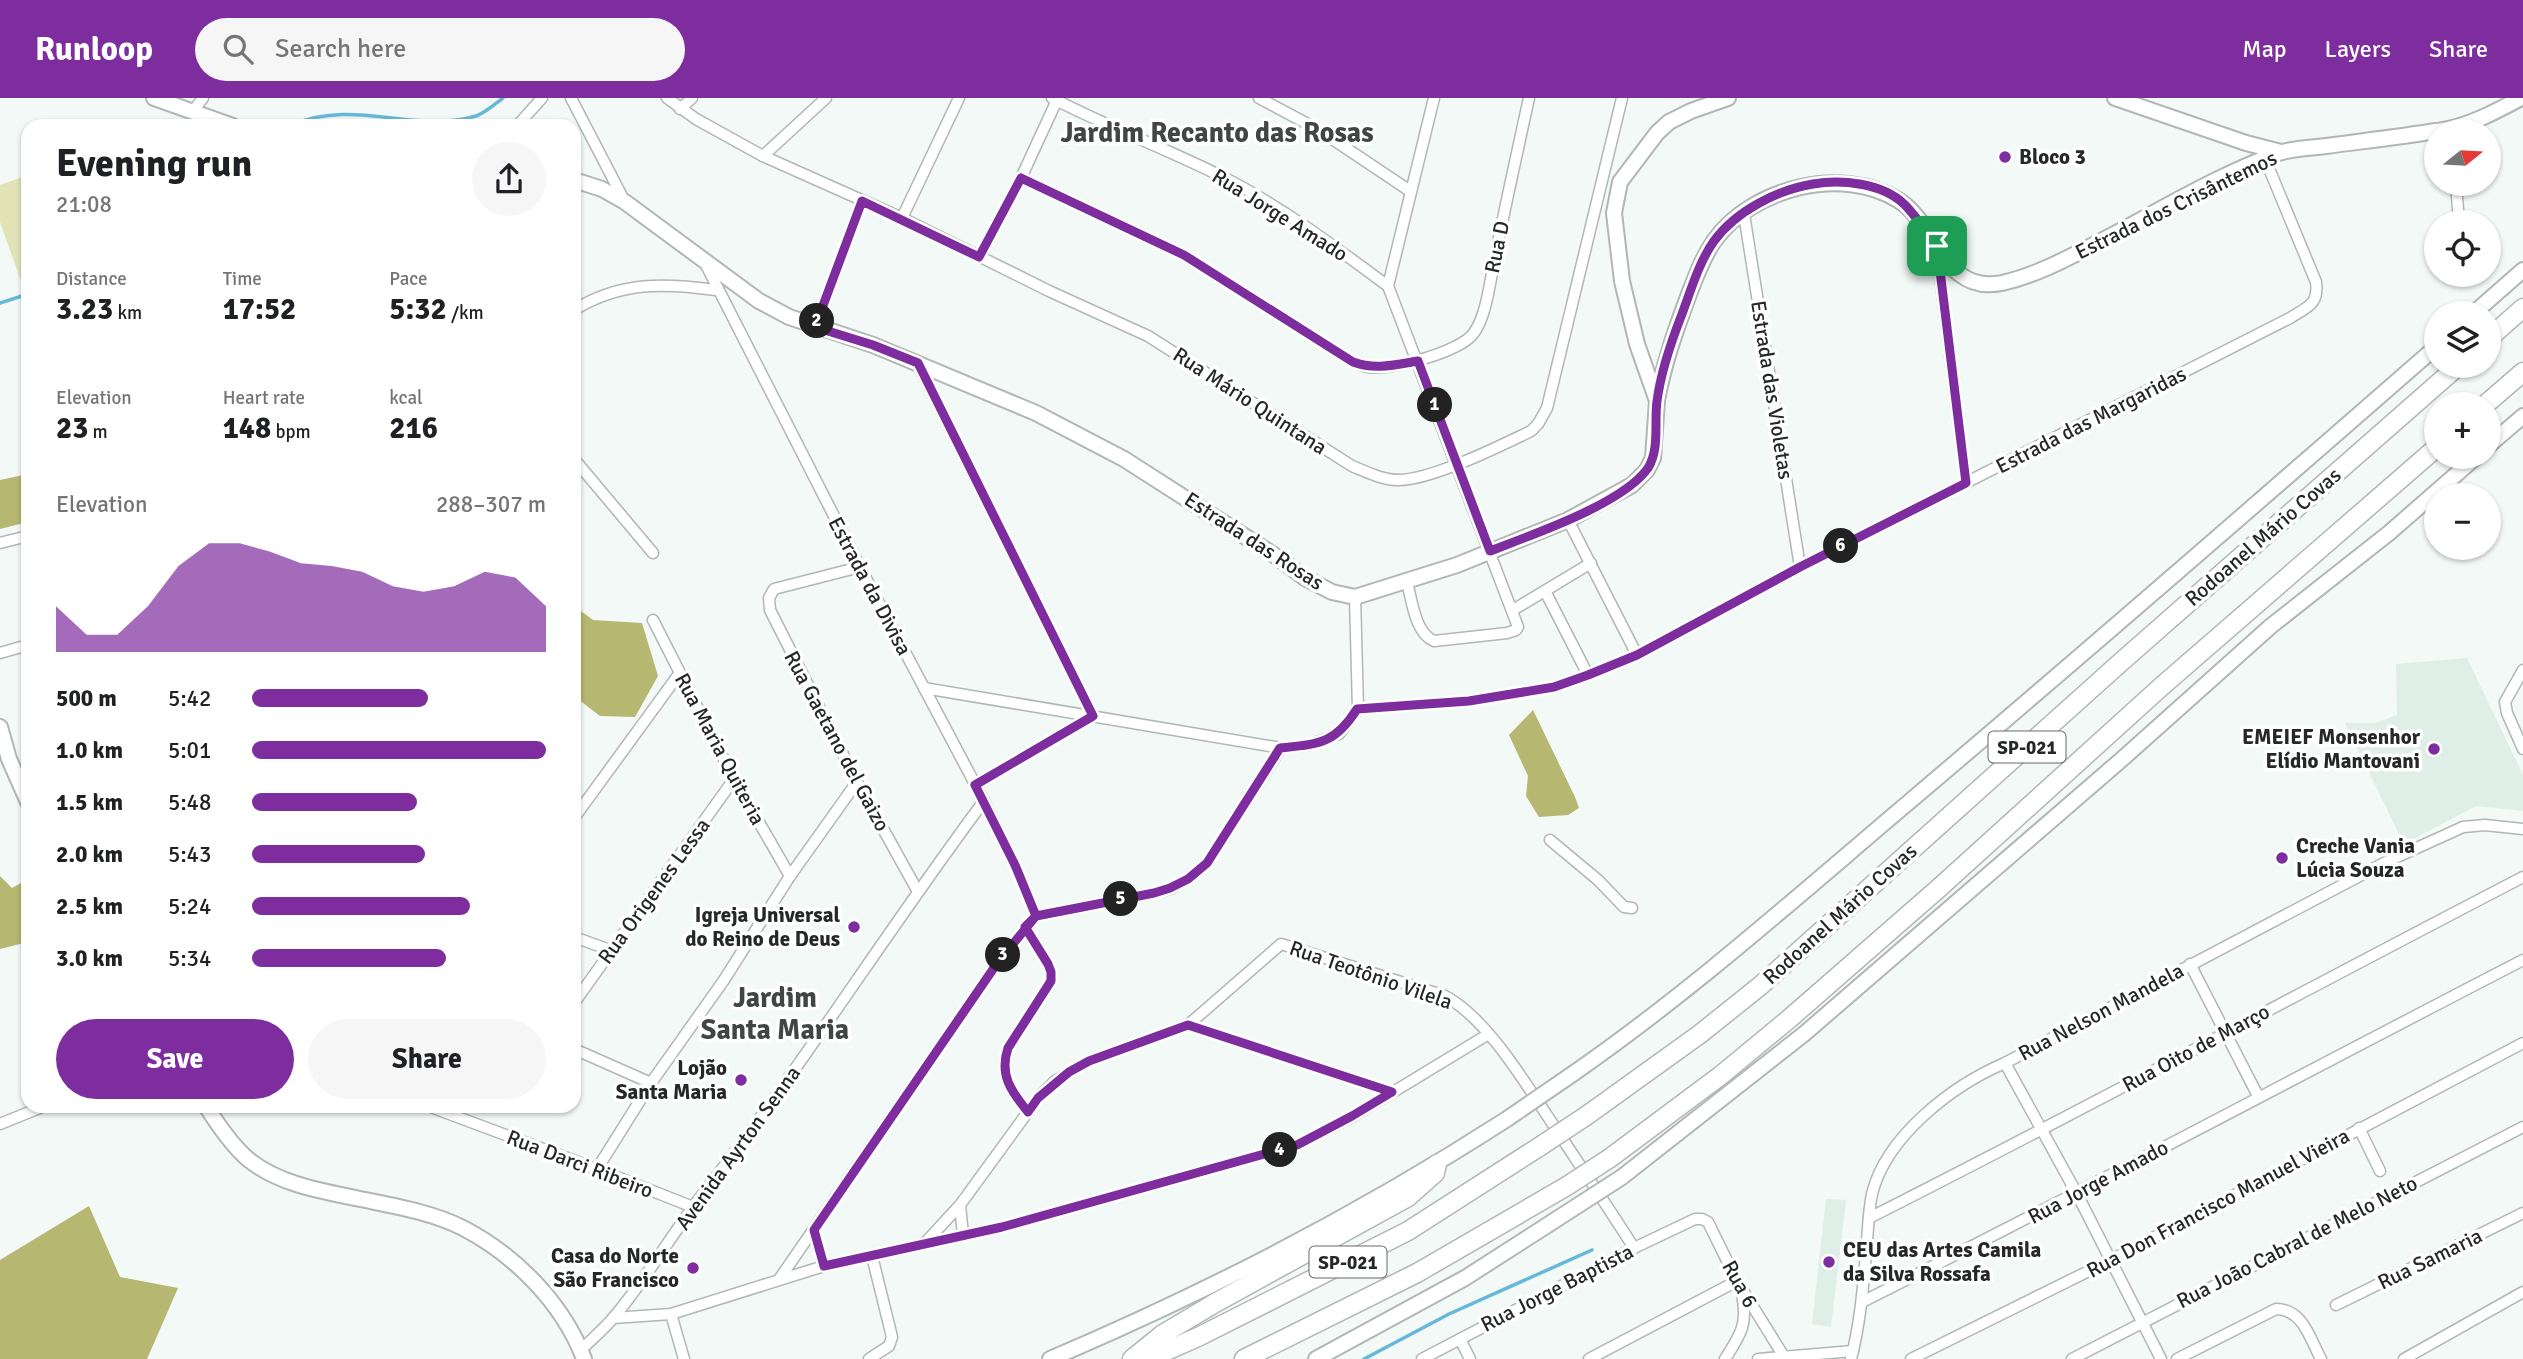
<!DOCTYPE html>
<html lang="en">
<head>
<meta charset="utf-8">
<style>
  :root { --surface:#fff; --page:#f6f6f6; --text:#202124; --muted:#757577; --accent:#7d2d9e }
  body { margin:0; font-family:Signika,sans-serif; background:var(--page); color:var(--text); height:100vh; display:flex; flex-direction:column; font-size:26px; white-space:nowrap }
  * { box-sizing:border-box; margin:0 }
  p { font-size:23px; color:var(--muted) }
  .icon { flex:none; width:38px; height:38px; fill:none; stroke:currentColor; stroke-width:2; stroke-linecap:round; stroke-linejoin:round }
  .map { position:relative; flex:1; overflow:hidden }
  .drawer { position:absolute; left:21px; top:21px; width:560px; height:994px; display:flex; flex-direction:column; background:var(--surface); border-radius:21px; box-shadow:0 2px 5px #0004 }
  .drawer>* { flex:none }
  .needle { width:46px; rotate:72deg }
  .fabs { position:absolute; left:2424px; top:21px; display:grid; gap:14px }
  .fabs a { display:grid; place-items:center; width:77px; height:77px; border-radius:50%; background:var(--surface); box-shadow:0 2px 5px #0004; font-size:35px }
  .pin { position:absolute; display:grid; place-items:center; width:60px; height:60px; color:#fff; margin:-30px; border-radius:14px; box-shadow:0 4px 10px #0006 }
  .km { position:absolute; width:35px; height:35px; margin:-18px; border-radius:50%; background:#222; color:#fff; font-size:19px; line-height:35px; text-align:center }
  .round { display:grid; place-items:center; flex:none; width:74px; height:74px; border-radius:37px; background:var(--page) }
  .overview { display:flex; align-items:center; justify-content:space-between; height:119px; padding:0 35px }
  h1 { font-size:38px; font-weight:800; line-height:52px }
  .figures { display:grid; grid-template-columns:repeat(3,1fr); gap:10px; height:119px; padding:7px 35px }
  .figures div { display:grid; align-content:center }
  .figures b { font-size:30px; font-weight:800 }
  .figures small { font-size:19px; font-weight:400 }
  .figures p { font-size:19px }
  .chart { height:196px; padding:14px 35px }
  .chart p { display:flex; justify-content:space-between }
  .chart svg { width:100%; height:126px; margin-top:7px; fill:var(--accent); opacity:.7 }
  .cta { display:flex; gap:14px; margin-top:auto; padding:14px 35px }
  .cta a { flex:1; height:80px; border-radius:42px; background:var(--accent); color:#fff; font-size:28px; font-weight:800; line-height:80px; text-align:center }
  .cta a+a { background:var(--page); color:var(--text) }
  ul { padding:0 35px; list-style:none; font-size:23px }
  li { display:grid; grid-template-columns:112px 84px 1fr; align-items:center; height:52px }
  li i { height:18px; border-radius:9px; background:var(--accent) }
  header { display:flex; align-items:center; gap:42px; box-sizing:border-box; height:98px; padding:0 35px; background:var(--accent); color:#fff }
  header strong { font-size:33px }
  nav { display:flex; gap:38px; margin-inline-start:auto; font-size:24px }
  .search { width:490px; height:63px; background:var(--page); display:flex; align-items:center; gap:18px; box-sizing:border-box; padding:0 24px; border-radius:38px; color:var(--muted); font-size:26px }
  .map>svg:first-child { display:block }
</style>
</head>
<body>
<header>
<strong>Runloop</strong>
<div class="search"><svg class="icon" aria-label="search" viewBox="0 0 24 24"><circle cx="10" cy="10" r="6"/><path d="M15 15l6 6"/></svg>Search here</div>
<nav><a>Map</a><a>Layers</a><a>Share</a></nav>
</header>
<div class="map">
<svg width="2523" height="1261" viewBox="0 0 2523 1261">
  <rect width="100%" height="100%" fill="#f2f9f6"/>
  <g fill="#e0eee8">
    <polygon points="2467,560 2523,677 2523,713 2476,708 2404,746 2345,625 2375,625 2397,617 2396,566"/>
    <polygon points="1826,1101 1846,1102 1831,1229 1812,1226"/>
  </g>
  <polygon fill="#e1e3b7" points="28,77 28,180 21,183 0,124 0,87"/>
  <g fill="#b6b771">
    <polygon points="28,376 28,424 0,431 0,382"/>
    <polygon points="574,508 593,522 642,525 658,578 635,619 600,618 574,598"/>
    <polygon points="1533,612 1575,699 1579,710 1568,717 1539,719 1526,698 1528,678 1509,637"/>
    <polygon points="0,778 12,790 28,781 28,844 0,851"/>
    <polygon points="89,1108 120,1179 178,1190 147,1261 0,1261 0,1162"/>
  </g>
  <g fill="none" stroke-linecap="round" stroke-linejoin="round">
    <g stroke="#67b8d8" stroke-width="3.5">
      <path d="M292 27C355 0 415 36 476 18 485 15 495 6 503 0"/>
      <polyline points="0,205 28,196"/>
      <polyline points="1364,1261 1449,1216 1592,1152"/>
    </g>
    <g stroke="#b1b7b4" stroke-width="13">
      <g id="minor">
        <polyline points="571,0 625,104"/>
        <path d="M667 0 696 21 763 58 902 120 1049 193 1148 238 1352 368C1367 374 1382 382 1399 382 1431 382 1500 348 1531 333L1538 326 1547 310 1622 0"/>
        <path d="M1052 0C1108 29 1167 51 1223 79 1282 109 1335 149 1388 188"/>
        <polyline points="1259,0 1319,32 1410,93"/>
        <polyline points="680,11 692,0"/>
        <polyline points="193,13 203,0"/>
        <polyline points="517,28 542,0"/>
        <polyline points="763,58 826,0"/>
        <path d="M1021 80 1184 157 1353 264C1357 265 1363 268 1368 269 1391 273 1459 254 1473 236 1486 220 1490 184 1494 164 1505 109 1517 55 1529 0"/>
        <polyline points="2456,86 2459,124"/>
        <polyline points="1744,116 1800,469"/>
        <polyline points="902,120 959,0"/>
        <polyline points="1937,153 1966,385"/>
        <polyline points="979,159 1021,80 1057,2"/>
        <polyline points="704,163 860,469 984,703 1015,767 1036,818"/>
        <path d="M574 212C621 183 665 185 716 192"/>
        <polyline points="815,229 862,103"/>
        <polyline points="918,266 1093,618 975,687"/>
        <polyline points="574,361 653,455"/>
        <polyline points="1568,422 1637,557"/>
        <polyline points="0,445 28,438"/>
        <polyline points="860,469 774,491 769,500 770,512 857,684 917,792"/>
        <path d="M1407 484C1412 503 1415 535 1434 543L1507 535 1516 532 1518 529 1388 188 1434 0"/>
        <polyline points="1545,493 1588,577"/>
        <polyline points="1513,512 1591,465"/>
        <polyline points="653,522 734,681 790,778"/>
        <polyline points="0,555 28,547"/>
        <polyline points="2523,572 2505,604 2507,615 2523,651"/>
        <polyline points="924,590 1281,650 1309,647 1339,636 1358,611 1355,499"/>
        <path d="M1358 611 1469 603 1554 589 1588 577 1637 557 1800 469 2290 220C2307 209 2319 207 2316 184L2263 56"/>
        <polyline points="574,720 679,576"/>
        <polyline points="1550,742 1598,782 1624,809 1632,810"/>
        <polyline points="1036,818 1154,795 1170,791 1188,781 1207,765 1281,650"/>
        <path d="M1025 829 1048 866 1051 874V883L1008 950C999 977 1010 993 1028 1014"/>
        <polyline points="574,839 610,852"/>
        <polyline points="2190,866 2258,998"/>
        <polyline points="574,905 734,681"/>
        <polyline points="1188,927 1392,994"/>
        <polyline points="574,951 651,985"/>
        <polyline points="2005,965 2077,1096 2161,1261"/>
        <polyline points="428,1008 597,1071 693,1109"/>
        <polyline points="0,1026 42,1009"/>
        <polyline points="2359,1030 2380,1073"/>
        <polyline points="597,1071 651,985 724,882 790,778 857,684"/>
        <polyline points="960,1107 963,1137"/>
        <path d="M1869 1120C2089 1009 2305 892 2523 779"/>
        <polyline points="814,1132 824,1168"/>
        <path d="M924 1146 960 1107 1038 1000 1055 983 1089 963 1188 927 1281 846 1445 898C1488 921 1527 988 1554 1028 1581 1069 1608 1109 1634 1150"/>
        <polyline points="780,1180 998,864 1036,818"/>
        <path d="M1862 1204C2084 1093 2302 976 2523 862"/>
        <polyline points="2336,1207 2523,1115"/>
        <polyline points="671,1216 684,1261"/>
        <polyline points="613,1220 671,1216 824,1168 1002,1129 1297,1047 1352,1019 1487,937"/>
        <polyline points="1460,1241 1470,1261"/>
        <path d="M581 1252C592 1241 604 1231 614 1219 647 1180 671 1137 702 1097 801 970 887 833 984 703"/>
        <polyline points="869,1261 889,1248 892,1239 872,1158"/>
        <polyline points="1422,1261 1634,1150 1695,1121 1702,1121 1708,1124 1737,1183 1783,1257"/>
        <polyline points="1589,1261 1737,1183"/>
        <path d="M1725 1261C1741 1236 1748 1226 1742 1196"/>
        <polyline points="1758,1261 1853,1253"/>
        <path d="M1851 1261C1860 1226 1863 1191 1866 1155 1868 1136 1868 1115 1872 1096 1886 1038 1953 987 2005 965L2386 764 2463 729 2485 727 2523 731"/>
        <polyline points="1911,1261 2111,1162 2523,945"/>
        <polyline points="2072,1261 2523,1029"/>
        <path d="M2177 1261 2276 1211C2303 1211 2310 1241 2321 1261"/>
        <polyline points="2404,1261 2523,1194"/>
      </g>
    </g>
    <g stroke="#b1b7b4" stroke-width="18">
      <g id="secondary">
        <polyline points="154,0 233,28"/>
        <polyline points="2115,0 2246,45 2281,54"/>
        <path d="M2438 33C2467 29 2495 14 2521 0"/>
        <polyline points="574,82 602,91 625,104 759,203 789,219 873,247 1036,315 1124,361 1277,459 1305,480 1332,494 1355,499 1457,467 1568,422 1632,387 1647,372 1653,360 1657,303 1637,246 1622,183 1614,115 1620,84 1657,35 1669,24 1691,13 1728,0"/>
        <polyline points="2474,215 2523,172"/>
        <path d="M1657 302C1664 265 1676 231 1689 196 1696 178 1703 159 1714 143 1751 90 1842 67 1898 102 1938 126 1942 197 2002 185 2037 177 2068 160 2099 144 2158 114 2217 77 2279 55 2293 50 2311 50 2326 48 2363 43 2399 39 2436 33"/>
        <polyline points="2488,348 2523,318"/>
        <polyline points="0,629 9,661 28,704"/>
        <path d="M1574 975C1692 893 1799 797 1909 704 2086 554 2261 402 2436 249"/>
        <path d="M206 1008C218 1027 232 1048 249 1062 281 1087 322 1093 360 1101 394 1108 431 1114 463 1130 515 1157 563 1205 584 1261"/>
        <polyline points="1622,1079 1804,936 2121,662 2271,528 2389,435 2476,359"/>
        <path d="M1050 1261C1210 1193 1361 1115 1507 1021"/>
        <polyline points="1316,1261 1465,1180 1546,1128"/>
      </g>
    </g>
    <g stroke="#b1b7b4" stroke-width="21">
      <g id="motorway">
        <polyline points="2488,241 2523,210"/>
        <polyline points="2486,306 2523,274"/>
        <polyline points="1586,1018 1700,936 1760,888 2121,564 2458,268"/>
        <polyline points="1610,1060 1720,978 1789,921 1939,790 2162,588 2436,350"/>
        <polyline points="1132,1261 1163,1236 1215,1205 1408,1099 1435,1075 1437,1066"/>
        <polyline points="1148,1261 1198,1239 1408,1133 1539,1049"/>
        <polyline points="1244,1261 1417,1175 1567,1088"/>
      </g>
    </g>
    <use href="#minor" stroke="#fff" stroke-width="10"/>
    <use href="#secondary" stroke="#fff" stroke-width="14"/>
    <use href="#motorway" stroke="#fff" stroke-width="18"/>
    <g stroke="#b1b7b4" stroke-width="18" stroke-linecap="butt">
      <g id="secondary-bridge">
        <polyline points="1507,1021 1574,975"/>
        <polyline points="1546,1128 1622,1079"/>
      </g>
    </g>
    <g stroke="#b1b7b4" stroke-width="21" stroke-linecap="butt">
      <g id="motorway-bridge">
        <polyline points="1539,1049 1586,1018"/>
        <polyline points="1567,1088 1610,1060"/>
      </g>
    </g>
    <use href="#secondary-bridge" stroke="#fff" stroke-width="14"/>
    <use href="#motorway-bridge" stroke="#fff" stroke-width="18"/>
  </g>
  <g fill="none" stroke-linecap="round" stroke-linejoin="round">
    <g stroke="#fff" stroke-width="14">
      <path id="route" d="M1937 148C1926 133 1916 118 1904 106 1882 85 1841 81 1813 86 1777 92 1736 113 1714 143 1699 164 1691 192 1682 216 1671 244 1661 273 1657 303 1654 324 1660 351 1648 370 1623 406 1531 437 1490 453L1418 263C1394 267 1375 272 1353 264L1184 157 1021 80 979 159 862 103 815 229 873 247 918 265 1093 618 975 687 1015 767 1036 818 998 864 814 1132 824 1168 1002 1129 1297 1047 1352 1018 1392 994 1188 927 1089 963 1069 974 1038 1000 1028 1014C1011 993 999 977 1008 950L1051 883V874L1048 866 1025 829 1036 818 1154 795 1170 790 1188 781 1207 765 1280 650C1319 646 1335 646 1357 611L1469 603 1554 589 1588 577 1637 557 1800 469 1966 385 1937 148"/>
    </g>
    <use href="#route" stroke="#7d2d9e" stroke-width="9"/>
  </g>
  <g fill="#7d2d9e" stroke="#fff" stroke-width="2.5">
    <circle cx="2005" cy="59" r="7"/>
    <circle cx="2434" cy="651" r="7"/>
    <circle cx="2282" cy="760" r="7"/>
    <circle cx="854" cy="829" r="7"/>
    <circle cx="741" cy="982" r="7"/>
    <circle cx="1829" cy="1164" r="7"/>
    <circle cx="693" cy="1170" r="7"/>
  </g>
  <g text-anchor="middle" stroke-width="7" stroke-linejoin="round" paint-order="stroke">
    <g fill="#fff" stroke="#666868" stroke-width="2">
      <rect x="1988.5" y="633.5" width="77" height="31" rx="5"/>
      <rect x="1309.5" y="1148.5" width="77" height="31" rx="5"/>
    </g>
    <g font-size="19" font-weight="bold" fill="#252827">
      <text x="2027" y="656">SP-021</text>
      <text x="1348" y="1171">SP-021</text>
    </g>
    <g font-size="21" font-weight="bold" fill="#252827" stroke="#fff" text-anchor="end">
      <text x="2019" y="66" text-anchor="start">Bloco 3</text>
      <text x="2420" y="646">EMEIEF Monsenhor<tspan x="2420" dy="24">Elídio Mantovani</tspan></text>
      <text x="2296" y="755" text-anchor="start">Creche Vania<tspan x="2296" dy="24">Lúcia Souza</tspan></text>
      <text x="840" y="824">Igreja Universal<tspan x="840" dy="24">do Reino de Deus</tspan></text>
      <text x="727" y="977">Lojão<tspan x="727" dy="24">Santa Maria</tspan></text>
      <text x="1843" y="1159" text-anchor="start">CEU das Artes Camila<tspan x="1843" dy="24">da Silva Rossafa</tspan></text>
      <text x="679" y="1165">Casa do Norte<tspan x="679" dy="24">São Francisco</tspan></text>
    </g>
    <g font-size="21" fill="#252827" stroke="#fff">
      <text transform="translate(2176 107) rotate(-26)" y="7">Estrada dos Crisântemos</text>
      <text transform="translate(1280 117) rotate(32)" y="7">Rua Jorge Amado</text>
      <text transform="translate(1497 149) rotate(-78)" y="7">Rua D</text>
      <text transform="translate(1772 292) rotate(81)" y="7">Estrada das Violetas</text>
      <text transform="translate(1250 303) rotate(33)" y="7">Rua Mário Quintana</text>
      <text transform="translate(2091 322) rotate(-27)" y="7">Estrada das Margaridas</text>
      <text transform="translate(2263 439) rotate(-41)" y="7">Rodoanel Mário Covas</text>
      <text transform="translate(1254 443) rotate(33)" y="7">Estrada das Rosas</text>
      <text transform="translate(870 488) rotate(62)" y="7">Estrada da Divisa</text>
      <text transform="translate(837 643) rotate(62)" y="7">Rua Gaetano del Gaizo</text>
      <text transform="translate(720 651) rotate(62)" y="7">Rua Maria Quiteria</text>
      <text transform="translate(654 793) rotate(-54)" y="7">Rua Origenes Lessa</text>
      <text transform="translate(1840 816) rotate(-42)" y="7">Rodoanel Mário Covas</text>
      <text transform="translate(1371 877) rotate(19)" y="7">Rua Teotônio Vilela</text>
      <text transform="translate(2101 914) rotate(-28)" y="7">Rua Nelson Mandela</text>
      <text transform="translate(2196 950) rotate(-28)" y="7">Rua Oito de Março</text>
      <text transform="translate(738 1050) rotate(-54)" y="7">Avenida Ayrton Senna</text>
      <text transform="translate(580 1066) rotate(21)" y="7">Rua Darci Ribeiro</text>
      <text transform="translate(2098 1084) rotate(-28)" y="7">Rua Jorge Amado</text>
      <text transform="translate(2218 1105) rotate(-28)" y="7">Rua Don Francisco Manuel Vieira</text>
      <text transform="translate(2297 1144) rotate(-27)" y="7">Rua João Cabral de Melo Neto</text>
      <text transform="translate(2430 1161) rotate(-26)" y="7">Rua Samaria</text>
      <text transform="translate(1740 1186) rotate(61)" y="7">Rua 6</text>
      <text transform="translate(1557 1190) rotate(-27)" y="7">Rua Jorge Baptista</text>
    </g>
    <g font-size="28" font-weight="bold" fill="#414644" stroke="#fff">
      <text x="1217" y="44">Jardim Recanto das Rosas</text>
      <text x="775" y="909">Jardim<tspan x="775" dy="32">Santa Maria</tspan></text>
    </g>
  </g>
</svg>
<div class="fabs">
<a><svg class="needle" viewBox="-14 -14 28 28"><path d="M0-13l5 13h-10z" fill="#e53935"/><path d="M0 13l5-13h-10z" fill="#757577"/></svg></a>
<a><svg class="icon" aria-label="locate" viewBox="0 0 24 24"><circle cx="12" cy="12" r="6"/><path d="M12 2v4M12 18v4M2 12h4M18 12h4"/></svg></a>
<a><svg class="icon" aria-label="layers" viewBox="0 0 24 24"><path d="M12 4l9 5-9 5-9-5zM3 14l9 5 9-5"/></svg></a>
<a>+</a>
<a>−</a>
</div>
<div class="pin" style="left:1937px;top:148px;background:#1e9e55"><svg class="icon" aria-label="arrive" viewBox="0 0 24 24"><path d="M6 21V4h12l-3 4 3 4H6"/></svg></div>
<b class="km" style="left:1435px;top:307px">1</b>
<b class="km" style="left:817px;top:223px">2</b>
<b class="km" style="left:1003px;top:857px">3</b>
<b class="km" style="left:1280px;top:1052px">4</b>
<b class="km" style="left:1121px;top:801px">5</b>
<b class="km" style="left:1841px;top:448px">6</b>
<section class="drawer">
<div class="overview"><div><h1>Evening run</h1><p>21:08</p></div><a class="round"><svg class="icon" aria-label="share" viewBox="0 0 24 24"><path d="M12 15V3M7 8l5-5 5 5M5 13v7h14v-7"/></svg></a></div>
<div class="figures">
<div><p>Distance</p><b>3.23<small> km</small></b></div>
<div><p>Time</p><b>17:52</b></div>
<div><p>Pace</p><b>5:32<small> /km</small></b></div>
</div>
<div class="figures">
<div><p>Elevation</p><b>23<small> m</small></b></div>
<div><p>Heart rate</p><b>148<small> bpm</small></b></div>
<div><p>kcal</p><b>216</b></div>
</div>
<div class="chart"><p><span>Elevation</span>288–307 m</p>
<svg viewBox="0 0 160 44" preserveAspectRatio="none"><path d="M0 44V28L10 38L20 38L30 28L40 14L50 6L60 6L70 9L80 13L90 14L100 16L110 21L120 23L130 21L140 16L150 18L160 28V44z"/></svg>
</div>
<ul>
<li><b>500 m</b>5:42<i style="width:60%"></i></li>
<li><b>1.0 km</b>5:01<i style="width:100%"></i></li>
<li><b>1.5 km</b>5:48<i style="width:56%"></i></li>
<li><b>2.0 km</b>5:43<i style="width:59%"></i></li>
<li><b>2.5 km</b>5:24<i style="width:74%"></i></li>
<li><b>3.0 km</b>5:34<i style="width:66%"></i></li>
</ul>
<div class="cta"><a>Save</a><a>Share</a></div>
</section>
</div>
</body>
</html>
